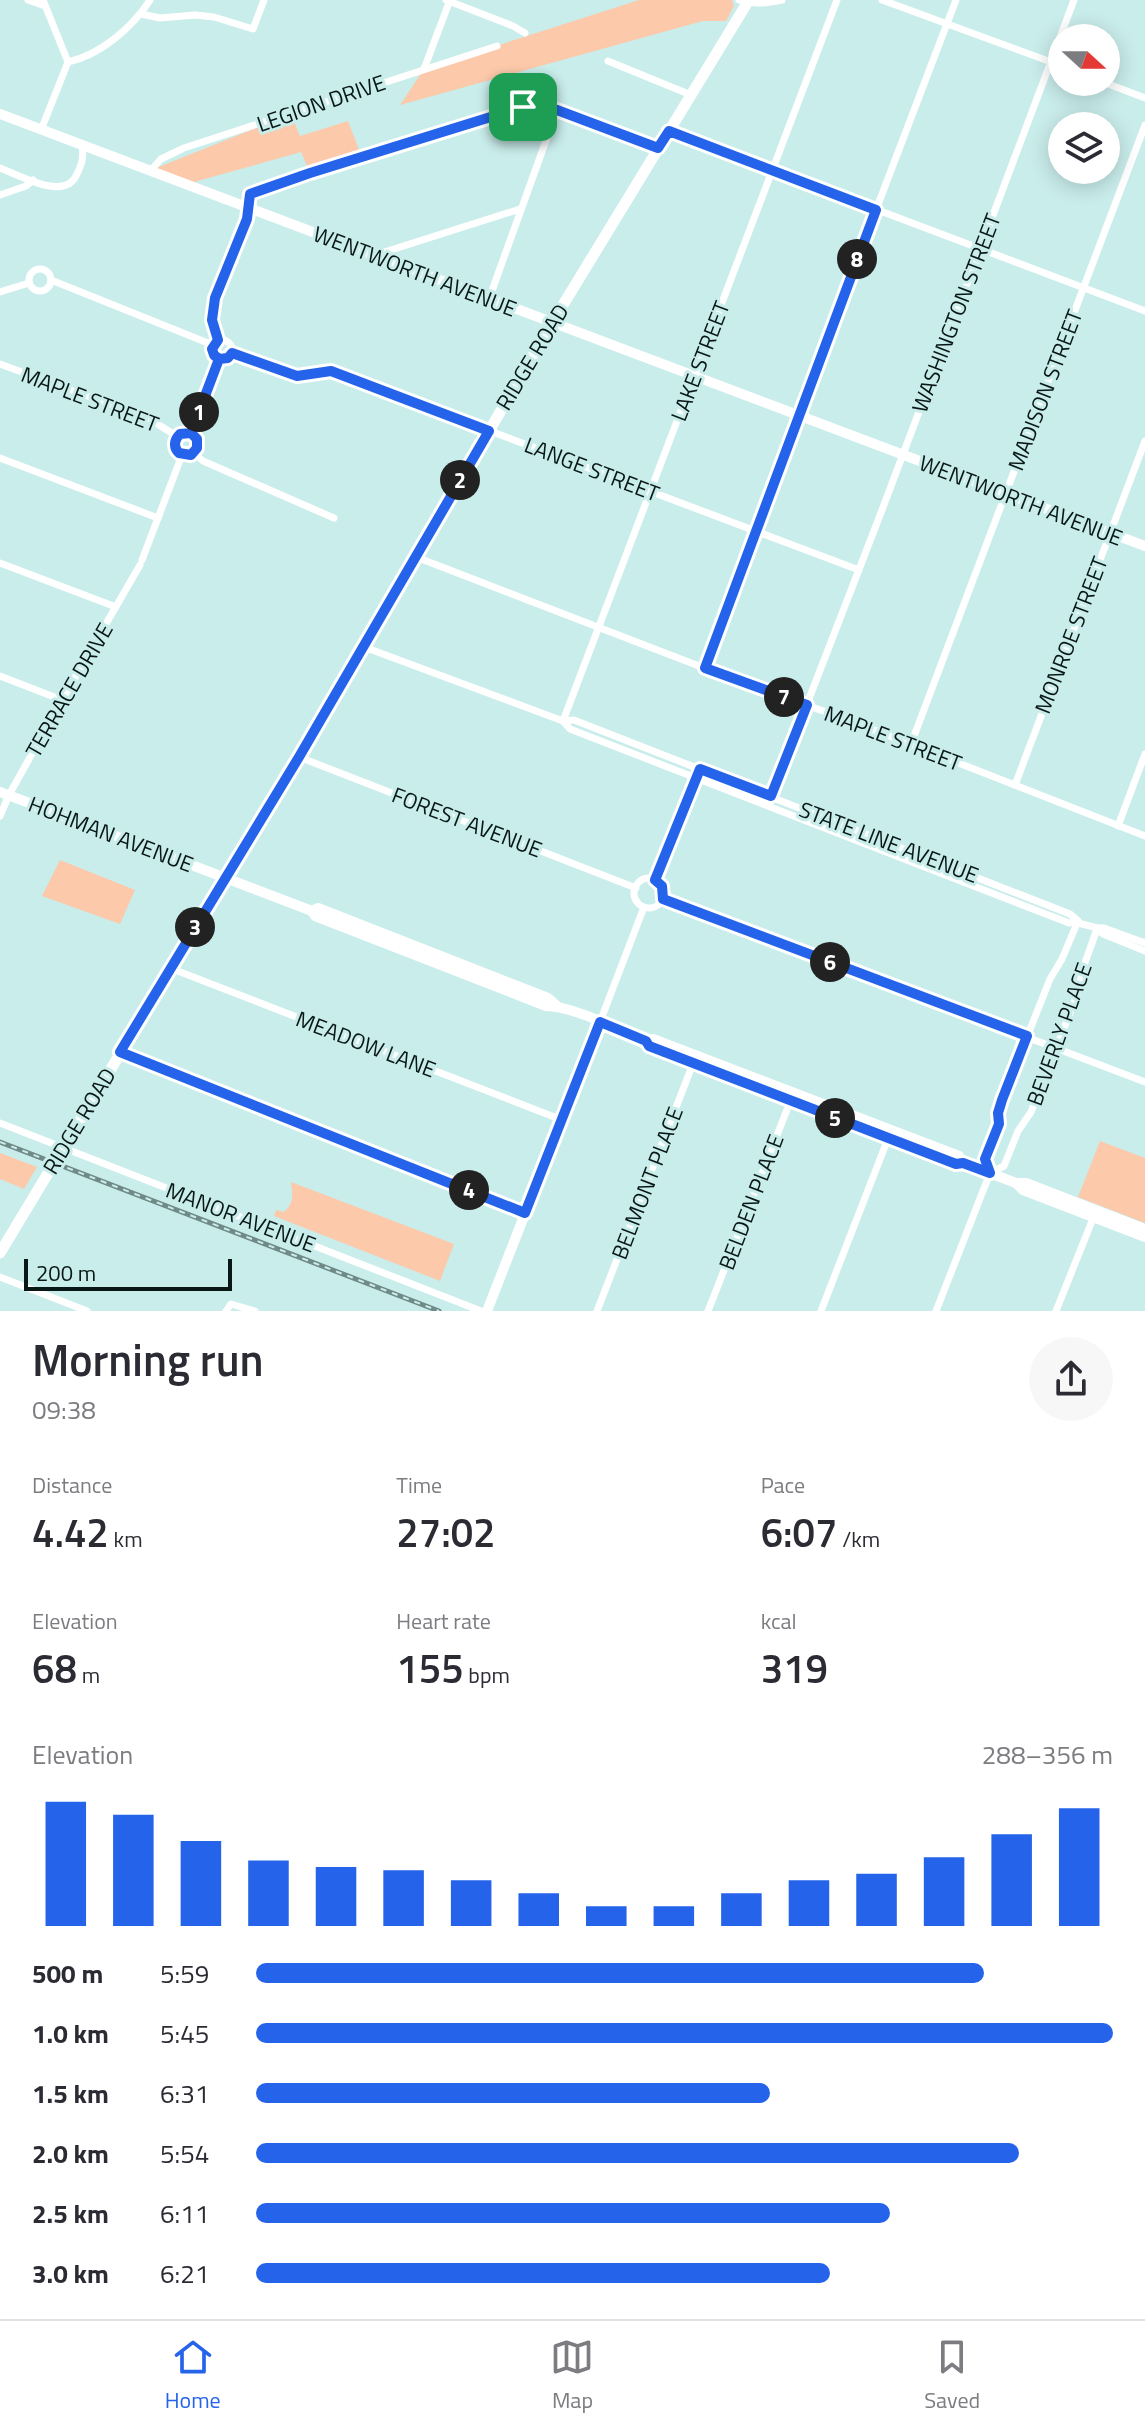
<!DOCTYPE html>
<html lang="en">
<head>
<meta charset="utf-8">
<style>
  :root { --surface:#fff; --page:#f7f7f7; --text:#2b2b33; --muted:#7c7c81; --line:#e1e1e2; --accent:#2563eb }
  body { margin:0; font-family:"Titillium Web",sans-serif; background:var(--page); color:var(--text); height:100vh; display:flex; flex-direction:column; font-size:30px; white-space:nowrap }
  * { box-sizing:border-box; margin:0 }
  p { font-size:26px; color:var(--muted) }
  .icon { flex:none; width:44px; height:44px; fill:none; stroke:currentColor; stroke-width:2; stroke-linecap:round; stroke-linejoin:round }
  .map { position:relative; height:1311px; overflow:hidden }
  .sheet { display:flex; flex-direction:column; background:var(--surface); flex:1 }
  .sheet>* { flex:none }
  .needle { width:52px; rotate:111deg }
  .fabs { position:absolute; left:1048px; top:24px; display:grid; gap:16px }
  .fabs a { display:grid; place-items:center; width:72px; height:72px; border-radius:50%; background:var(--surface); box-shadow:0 4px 20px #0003; font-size:40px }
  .scale { position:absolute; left:24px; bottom:20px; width:208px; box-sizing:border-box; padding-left:8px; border:4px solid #091716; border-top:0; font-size:22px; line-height:28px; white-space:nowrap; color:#091716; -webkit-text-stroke:6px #c9edeb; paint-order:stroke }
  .pin { position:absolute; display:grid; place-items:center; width:68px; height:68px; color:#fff; margin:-34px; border-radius:16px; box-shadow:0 4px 12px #0006 }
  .km { position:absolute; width:40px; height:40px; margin:-20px; border-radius:50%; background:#222; color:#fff; font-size:22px; line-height:40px; text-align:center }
  .round { display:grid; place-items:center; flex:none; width:84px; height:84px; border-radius:42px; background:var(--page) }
  .summary { display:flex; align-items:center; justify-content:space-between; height:136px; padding:0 32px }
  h1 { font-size:44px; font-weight:600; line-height:60px }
  .stats { display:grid; grid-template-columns:repeat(3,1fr); gap:12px; height:136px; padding:8px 32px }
  .stats div { display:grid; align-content:center }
  .stats b { font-size:40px; font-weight:600 }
  .stats small { font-size:22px; font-weight:400 }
  .stats p { font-size:22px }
  .chart { height:224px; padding:16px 32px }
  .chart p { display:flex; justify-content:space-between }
  .chart svg { width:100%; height:144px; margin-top:8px; stroke:var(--accent); stroke-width:6 }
  ul { padding:0 32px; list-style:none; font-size:26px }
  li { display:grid; grid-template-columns:128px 96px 1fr; align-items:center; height:60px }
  li i { height:20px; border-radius:10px; background:var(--accent) }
  .dock { display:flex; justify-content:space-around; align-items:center; height:112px; border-top:2px solid var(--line); background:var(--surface); font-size:22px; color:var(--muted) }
  .dock a { display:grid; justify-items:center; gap:4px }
  .dock .active { color:var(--accent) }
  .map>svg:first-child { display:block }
</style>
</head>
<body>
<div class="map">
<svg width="1145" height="1311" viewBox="0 0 1145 1311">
  <rect width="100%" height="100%" fill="#c9edeb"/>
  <g fill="#fcc9ab">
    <polygon points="639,0 732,0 734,6 726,21 703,21 400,105 424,69"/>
    <polygon points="291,114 300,136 348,121 362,157 310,173 301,152 187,184 151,170"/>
    <polygon points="60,860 135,890 120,924 42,896"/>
    <polygon points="1100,1141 1145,1158 1145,1223 1078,1197"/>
    <polygon points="0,1153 37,1167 24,1189 0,1179"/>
    <path d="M291 1182 454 1244 440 1281 274 1216 276 1210 284 1212C295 1202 292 1193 291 1182Z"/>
  </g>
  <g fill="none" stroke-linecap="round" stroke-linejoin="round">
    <g stroke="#fff" stroke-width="7">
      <polyline points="28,0 45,6"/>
      <polyline points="43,0 68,62"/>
      <polyline points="446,0 513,26 525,33"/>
      <path d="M739 0C754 5 767 3 782 0"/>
      <polyline points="882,0 1062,66"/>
      <polyline points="141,14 160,18 195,15 214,17 253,29 264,0"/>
      <polyline points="608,61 691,95"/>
      <path d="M68 62C100 55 132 28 150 0"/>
      <polyline points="424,69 450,0"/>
      <polyline points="1103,82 1145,98"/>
      <polyline points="41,130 68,62"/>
      <polyline points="669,131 1145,311"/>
      <path d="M0 168C19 175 64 201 76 176 82 164 84 158 82 145"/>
      <polyline points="151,170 161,159 184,148 497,46"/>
      <polyline points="0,195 26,186 33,180"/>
      <polyline points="375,255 520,209"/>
      <circle cx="40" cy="280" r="11"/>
      <polyline points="51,280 213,345"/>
      <polyline points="0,292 29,283"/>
      <polyline points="489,299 557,110"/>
      <circle cx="222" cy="350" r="10"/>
      <polyline points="218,340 212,320 215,298 247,219 250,194 258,190 523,107 539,106 557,110 658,148"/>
      <polyline points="232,353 297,376 331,371 859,570"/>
      <polyline points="0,364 148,418 178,437"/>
      <circle cx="186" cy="444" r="12"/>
      <polyline points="191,433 219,359"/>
      <polyline points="194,453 203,461 334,518"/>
      <polyline points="0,458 158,518"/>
      <polyline points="416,557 712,671 859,724 1145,836"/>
      <polyline points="142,560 182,455"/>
      <polyline points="0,563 116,607"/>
      <path d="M364 647 563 721 570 729 1069 923C1082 921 1091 929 1104 928L1145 943"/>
      <polyline points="705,668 754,530 956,0"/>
      <polyline points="0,676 62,700"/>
      <polyline points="563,721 837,0"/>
      <polyline points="563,721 574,720 1070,914 1078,921"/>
      <polyline points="911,744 1145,125"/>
      <polyline points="299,757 636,888"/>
      <polyline points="1015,785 1145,441"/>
      <polyline points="768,805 882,510 1074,0"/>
      <polyline points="0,816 9,795 62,700 140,565"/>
      <polyline points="1118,826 1145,754"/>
      <circle cx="649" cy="893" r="15"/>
      <polyline points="655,880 697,774"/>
      <polyline points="663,899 1145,1082"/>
      <polyline points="1097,929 1103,934 1145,951"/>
      <polyline points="170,968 562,1120"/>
      <polyline points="600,1022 644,907"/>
      <polyline points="120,1052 525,1213"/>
      <polyline points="0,1123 481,1311"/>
      <polyline points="990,1173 1004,1166 1018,1131 1031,1112 1079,990 1082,971 1097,929"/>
      <polyline points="0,1277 87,1311"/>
      <polyline points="226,1311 231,1304 255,1311"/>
      <polyline points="597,1311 694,1061"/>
      <polyline points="708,1311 792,1097"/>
      <polyline points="821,1311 889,1136"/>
      <polyline points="936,1311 990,1173 985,1159 999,1124 998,1113 1002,1100 1050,979 1062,959 1078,921"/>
      <polyline points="1056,1311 1094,1216"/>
    </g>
    <g stroke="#fff" stroke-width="10">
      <polyline points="0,114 1145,546"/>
      <path d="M0 792 312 911 315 916 546 1006C573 1006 619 1030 646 1041L649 1046 956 1164 963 1163 1016 1183H1026L1145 1229"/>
      <polyline points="312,911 318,908 548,998 557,1006"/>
      <polyline points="646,1041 653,1039 959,1156 963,1163"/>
      <polyline points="1016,1183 1023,1190 1145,1237"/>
      <polyline points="487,1311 600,1022"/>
    </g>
    <polyline stroke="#fff" stroke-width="11" points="0,1253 299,757 552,323 749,0"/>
    <g stroke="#708a88" stroke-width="5">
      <polyline id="rail" points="0,1142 439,1311"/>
    </g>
    <use href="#rail" stroke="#c9edeb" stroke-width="2" stroke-dasharray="6" stroke-linecap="butt"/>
  </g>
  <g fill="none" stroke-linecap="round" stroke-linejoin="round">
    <g stroke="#fff" stroke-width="16">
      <path id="route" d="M523 107 310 173 250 194 247 219 215 298 212 320 218 340 212 349 214 355 219 359 191 433 180 434C174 440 173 447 179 453L191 455 197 448V439L191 433 219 359 228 358 232 353 297 376 331 371 489 431 299 757 120 1052 525 1213 600 1022 646 1041 649 1046 956 1164 963 1163 990 1173 985 1159 999 1124 998 1113 1002 1100 1027 1036 663 899 662 886 655 880 700 769 771 796 807 705 705 668 876 210 669 131 658 148 557 110 539 106 523 107"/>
    </g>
    <use href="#route" stroke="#2563eb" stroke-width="10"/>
  </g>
  <g text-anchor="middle" stroke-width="6" stroke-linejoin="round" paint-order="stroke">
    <g font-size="22" fill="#091716" stroke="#c9edeb">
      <text transform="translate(321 103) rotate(-19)" y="8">LEGION DRIVE</text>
      <text transform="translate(415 271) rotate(21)" y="8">WENTWORTH AVENUE</text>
      <text transform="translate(956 313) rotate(-69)" y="8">WASHINGTON STREET</text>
      <text transform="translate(532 357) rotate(-59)" y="8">RIDGE ROAD</text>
      <text transform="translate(700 361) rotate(-69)" y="8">LAKE STREET</text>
      <text transform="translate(1045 390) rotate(-69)" y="8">MADISON STREET</text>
      <text transform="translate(90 399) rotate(21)" y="8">MAPLE STREET</text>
      <text transform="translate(592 469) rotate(21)" y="8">LANGE STREET</text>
      <text transform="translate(1021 500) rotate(21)" y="8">WENTWORTH AVENUE</text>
      <text transform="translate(1071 635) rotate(-69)" y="8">MONROE STREET</text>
      <text transform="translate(69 690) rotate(-60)" y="8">TERRACE DRIVE</text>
      <text transform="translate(893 738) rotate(21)" y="8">MAPLE STREET</text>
      <text transform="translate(467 822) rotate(21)" y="8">FOREST AVENUE</text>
      <text transform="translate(111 834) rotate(21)" y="8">HOHMAN AVENUE</text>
      <text transform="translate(889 842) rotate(21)" y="8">STATE LINE AVENUE</text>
      <text transform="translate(1059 1034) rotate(-70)" y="8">BEVERLY PLACE</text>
      <text transform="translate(366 1044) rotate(21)" y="8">MEADOW LANE</text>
      <text transform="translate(79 1121) rotate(-59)" y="8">RIDGE ROAD</text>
      <text transform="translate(647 1183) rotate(-69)" y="8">BELMONT PLACE</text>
      <text transform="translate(751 1202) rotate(-69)" y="8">BELDEN PLACE</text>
      <text transform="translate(241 1217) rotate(21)" y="8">MANOR AVENUE</text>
    </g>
  </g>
</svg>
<div class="fabs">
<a><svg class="needle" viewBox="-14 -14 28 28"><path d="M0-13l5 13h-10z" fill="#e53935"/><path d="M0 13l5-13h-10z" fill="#7c7c81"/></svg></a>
<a><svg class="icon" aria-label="layers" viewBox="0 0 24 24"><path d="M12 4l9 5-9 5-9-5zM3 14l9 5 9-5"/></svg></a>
</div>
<div class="scale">200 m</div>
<div class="pin" style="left:523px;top:107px;background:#1e9e55"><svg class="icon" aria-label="arrive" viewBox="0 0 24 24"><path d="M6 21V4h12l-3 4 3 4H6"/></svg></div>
<b class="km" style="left:199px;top:412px">1</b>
<b class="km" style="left:460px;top:480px">2</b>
<b class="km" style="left:195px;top:927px">3</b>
<b class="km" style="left:469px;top:1190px">4</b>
<b class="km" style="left:835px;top:1118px">5</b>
<b class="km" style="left:830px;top:962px">6</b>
<b class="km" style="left:784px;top:697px">7</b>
<b class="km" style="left:857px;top:259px">8</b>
</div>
<section class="sheet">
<div class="summary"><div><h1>Morning run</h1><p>09:38</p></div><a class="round"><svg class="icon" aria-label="share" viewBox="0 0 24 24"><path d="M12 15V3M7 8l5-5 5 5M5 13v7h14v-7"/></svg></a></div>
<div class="stats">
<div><p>Distance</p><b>4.42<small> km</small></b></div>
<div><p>Time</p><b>27:02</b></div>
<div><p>Pace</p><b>6:07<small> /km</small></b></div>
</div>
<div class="stats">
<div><p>Elevation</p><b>68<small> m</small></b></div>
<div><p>Heart rate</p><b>155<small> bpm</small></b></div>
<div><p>kcal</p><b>319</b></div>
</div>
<div class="chart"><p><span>Elevation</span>288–356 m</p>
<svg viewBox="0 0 160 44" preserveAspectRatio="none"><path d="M5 44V6M15 44V10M25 44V18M35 44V24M45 44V26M55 44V27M65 44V30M75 44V34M85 44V38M95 44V38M105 44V34M115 44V30M125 44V28M135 44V23M145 44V16M155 44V8"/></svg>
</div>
<ul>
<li><b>500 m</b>5:59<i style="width:85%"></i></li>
<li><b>1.0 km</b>5:45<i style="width:100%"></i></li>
<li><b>1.5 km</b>6:31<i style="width:60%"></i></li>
<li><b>2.0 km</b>5:54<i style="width:89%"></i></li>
<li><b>2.5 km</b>6:11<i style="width:74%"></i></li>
<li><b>3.0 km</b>6:21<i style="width:67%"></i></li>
</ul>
</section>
<nav class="dock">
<a class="active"><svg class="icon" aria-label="home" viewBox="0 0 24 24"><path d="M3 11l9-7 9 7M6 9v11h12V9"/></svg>Home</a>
<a><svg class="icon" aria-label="map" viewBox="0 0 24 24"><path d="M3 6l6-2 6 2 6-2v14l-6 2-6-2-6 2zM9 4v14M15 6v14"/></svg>Map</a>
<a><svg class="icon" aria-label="saved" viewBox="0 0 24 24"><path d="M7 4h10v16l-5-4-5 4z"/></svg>Saved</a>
</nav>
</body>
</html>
